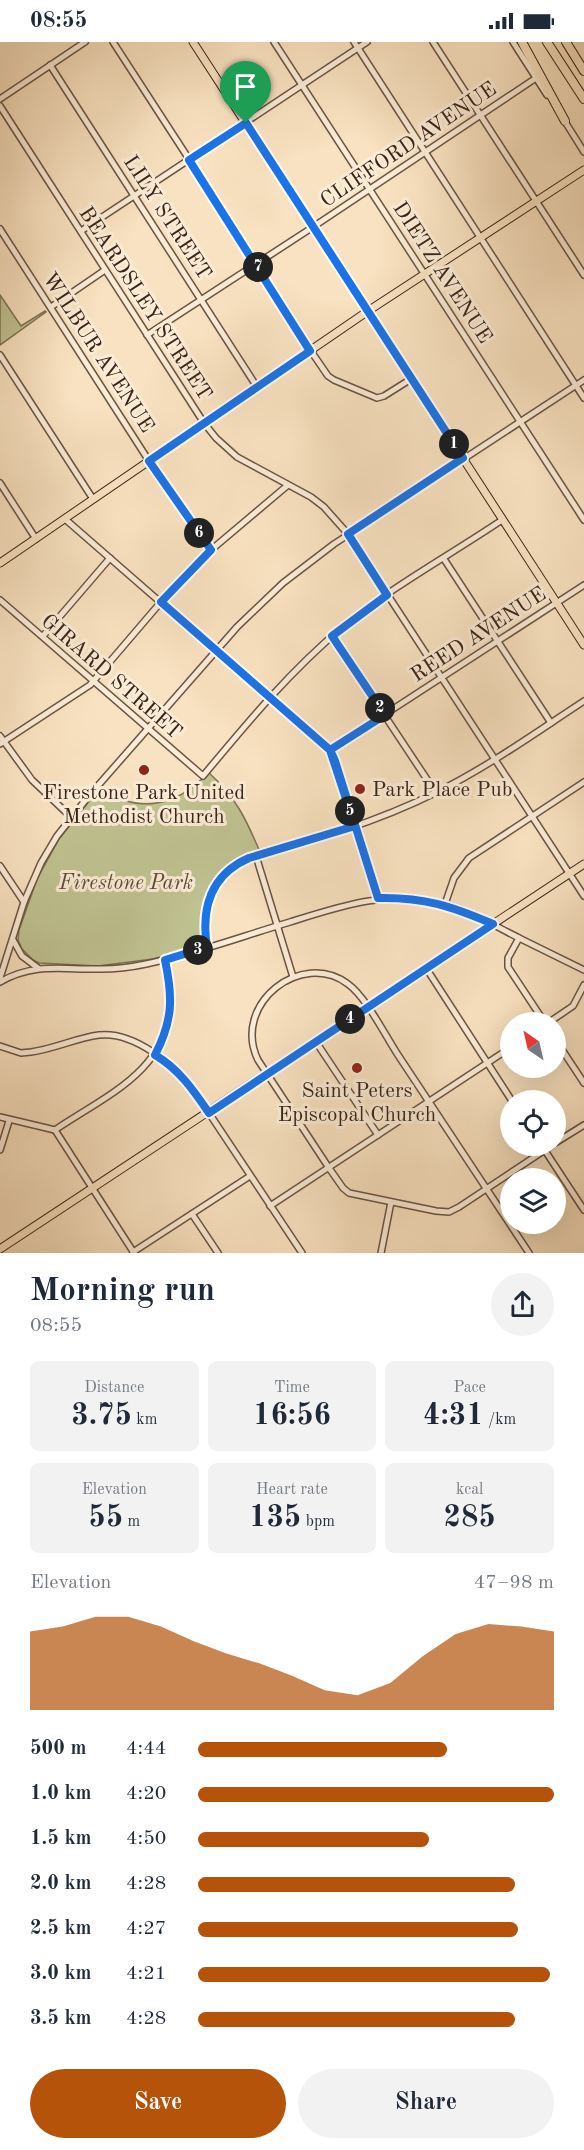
<!DOCTYPE html>
<html lang="en">
<head>
<meta charset="utf-8">
<style>
  :root { --surface:#fff; --page:#f2f2f3; --text:#1f2937; --muted:#747a83; --accent:#b45309 }
  body { margin:0; font-family:"Old Standard TT",serif; background:var(--page); color:var(--text); height:100vh; display:flex; flex-direction:column; font-size:22px; white-space:nowrap }
  * { box-sizing:border-box; margin:0 }
  p { font-size:20px; color:var(--muted) }
  .icon { flex:none; width:33px; height:33px; fill:none; stroke:currentColor; stroke-width:2; stroke-linecap:round; stroke-linejoin:round }
  .map { position:relative; height:1211px; overflow:hidden }
  .panel { display:flex; flex-direction:column; background:var(--surface); flex:1 }
  .panel>* { flex:none }
  .needle { width:39px; rotate:326deg }
  .buttons { position:absolute; left:500px; top:970px; display:grid; gap:12px }
  .buttons a { display:grid; place-items:center; width:66px; height:66px; border-radius:50%; background:var(--surface); box-shadow:0 6px 24px #0002; font-size:30px }
  .pin { position:absolute; display:grid; place-items:center; width:51px; height:51px; color:#fff; margin:-62px -26px; border-radius:50% 50% 50% 0; rotate:-45deg; box-shadow:0 0 6px #0007 }
  .pin .icon { rotate:45deg }
  .km { position:absolute; width:30px; height:30px; margin:-15px; border-radius:50%; background:#222; color:#fff; font-size:16px; line-height:30px; text-align:center }
  .round { display:grid; place-items:center; flex:none; width:63px; height:63px; border-radius:32px; background:var(--page) }
  .summary { display:flex; align-items:center; justify-content:space-between; height:102px; padding:0 30px }
  h1 { font-size:33px; font-weight:700; line-height:45px }
  .metrics { display:grid; grid-template-columns:repeat(3,1fr); gap:9px; height:102px; padding:6px 30px }
  .metrics div { display:grid; align-content:center; border-radius:9px; background:var(--page); text-align:center }
  .metrics b { font-size:30px; font-weight:700 }
  .metrics small { font-size:16px; font-weight:400 }
  .metrics p { font-size:16px }
  .chart { height:168px; padding:12px 30px }
  .chart p { display:flex; justify-content:space-between }
  .chart svg { width:100%; height:108px; margin-top:6px; fill:var(--accent); opacity:.7 }
  .button { display:flex; gap:12px; margin-top:auto; padding:12px 30px }
  .button a { flex:1; height:69px; border-radius:36px; background:var(--accent); color:#fff; font-size:24px; font-weight:700; line-height:69px; text-align:center }
  .button a+a { background:var(--page); color:var(--text) }
  ul { padding:0 30px; list-style:none; font-size:20px }
  li { display:grid; grid-template-columns:96px 72px 1fr; align-items:center; height:45px }
  li i { height:15px; border-radius:8px; background:var(--accent) }
  .status { display:flex; justify-content:space-between; align-items:center; height:42px; padding:0 30px; background:var(--surface); direction:ltr }
  .status svg { height:16px; fill:currentColor }
  .map>svg:first-child { display:block }
</style>
</head>
<body>
<div class="status"><b>08:55</b><svg viewBox="0 0 49 12"><path d="M0 12V9h3v3zM5 12V6h3v6zM10 12V3h3v9zM15 12V0h3v12zM26 1h20v11H26zM47 4h2v5h-2z"/></svg></div>
<div class="map">
<svg width="584" height="1211" viewBox="0 0 584 1211">
  <rect width="100%" height="100%" fill="#f9e2c1"/>
  <filter id="stains"><feTurbulence type="fractalNoise" baseFrequency=".00333" numOctaves="4"/><feColorMatrix values="0 0 0 0 .2 0 0 0 0 .09 0 0 0 0 .02 0 0 0 .5 -.17"/></filter>
  <radialGradient id="worn" r=".72"><stop offset=".6" stop-color="#630" stop-opacity="0"/><stop offset="1" stop-color="#630" stop-opacity=".3"/></radialGradient>
  <g fill="#c0c291" stroke="#7e7254" stroke-width="1.5">
    <polygon points="0,253 21,284 45,269 46,270 0,303"/>
    <path d="M208 730C236 755 246 777 260 810 230 819 204 842 202 875 201 884 203 894 202 903L153 917 98 924 39 921 33 918 22 907 18 898 19 888 37 837 59 797 98 748C107 747 115 754 124 758 155 769 188 755 208 730Z"/>
  </g>
  <g fill="none" stroke-linecap="round" stroke-linejoin="round">
    <g stroke="#6a5342" stroke-width="8">
      <g id="minor">
        <polyline points="113,0 246,205 300,293 328,334 334,338 377,356 384,354 411,337"/>
        <polyline points="274,0 584,478"/>
        <polyline points="354,0 584,356"/>
        <polyline points="433,0 584,233"/>
        <polyline points="513,0 547,53"/>
        <polyline points="50,23 257,345"/>
        <polyline points="0,57 85,0"/>
        <polyline points="0,64 204,381 216,396 237,415 311,455 324,465 348,492 584,854"/>
        <polyline points="564,78 584,110"/>
        <polyline points="0,187 149,419 211,508"/>
        <polyline points="81,189 367,0"/>
        <polyline points="51,265 105,228"/>
        <polyline points="147,293 313,185 536,36"/>
        <polyline points="0,313 93,457"/>
        <polyline points="0,441 36,497"/>
        <polyline points="65,477 330,708 378,856"/>
        <polyline points="444,517 551,681"/>
        <path d="M0 558 203 734C247 681 291 628 344 584 393 544 450 513 502 478"/>
        <polyline points="43,594 110,516"/>
        <polyline points="332,594 436,751"/>
        <polyline points="0,694 32,738 71,775"/>
        <polyline points="0,702 90,643 161,560 211,508 288,443"/>
        <polyline points="330,708 584,543"/>
        <polyline points="256,814 293,935"/>
        <polyline points="0,824 24,860"/>
        <polyline points="445,862 454,836 469,816 584,740"/>
        <polyline points="519,896 508,916 508,925 545,981"/>
        <polyline points="13,898 22,914 38,926"/>
        <path d="M207 905C201 867 210 833 249 816 312 799 377 780 435 751 488 725 535 691 584 659"/>
        <polyline points="426,926 512,1059"/>
        <polyline points="0,936 24,860 41,821 57,794 88,755 237,585 283,541 334,502 584,338"/>
        <path d="M0 940C35 920 64 928 101 927 116 927 132 925 146 922 195 912 243 894 290 880 344 863 387 848 445 862 471 869 495 884 519 896 541 907 562 917 584 928"/>
        <polyline points="548,981 573,964 584,943"/>
        <polyline points="555,997 584,1041"/>
        <polyline points="316,1000 378,1093"/>
        <path d="M0 1004 21 1011 31 1010C54 1007 76 996 99 993 134 989 175 1023 195 1050L302 1211"/>
        <path d="M0 1075 55 1088C105 1054 169 1029 171 959 172 945 168 931 165 918"/>
        <polyline points="55,1088 134,1211"/>
        <polyline points="555,1101 584,1083"/>
        <polyline points="542,1104 584,1168"/>
        <polyline points="0,1108 9,1079"/>
        <polyline points="270,1164 510,1006"/>
        <polyline points="192,1172 218,1211"/>
        <polyline points="133,1210 250,1134"/>
        <polyline points="381,1211 391,1160"/>
        <path d="M529 1211C485 1145 442 1079 398 1013 385 993 366 955 348 942 302 907 231 962 258 1018L329 1126 343 1146 349 1151 436 1169 449 1170 459 1165 551 1104"/>
      </g>
    </g>
    <g stroke="#3b2317" stroke-width="9">
      <g id="major">
        <polyline points="193,0 584,603"/>
        <polyline points="0,521 368,269 584,128"/>
        <polyline points="0,1207 584,822"/>
      </g>
    </g>
    <g stroke="#3b2317" stroke-width="10">
      <g id="highway">
        <polyline points="522,0 565,79"/>
        <polyline points="547,0 584,57"/>
        <polyline points="566,0 584,29"/>
      </g>
    </g>
    <use href="#minor" stroke="#fbecd7" stroke-width="5"/>
    <use href="#major" stroke="#f9e2c1" stroke-width="7"/>
    <use href="#highway" stroke="#f9e2c1" stroke-width="8"/>
  </g>
  <g fill="none" stroke-linecap="round" stroke-linejoin="round">
    <g stroke="#fff" stroke-width="12">
      <path id="route" d="M246 81 463 416 348 492 387 553 332 594 385 673 330 708 355 784 249 816C210 833 201 867 207 905L165 918C173 956 173 978 155 1013 179 1027 194 1049 209 1071L493 882C451 864 424 855 378 856L335 719 330 708 161 560 211 508 149 419 310 309 189 118 246 81"/>
    </g>
    <use href="#route" stroke="#1a73e8" stroke-width="8"/>
  </g>
  <g fill="#8f2418" stroke="#fbecd7" stroke-width="2">
    <circle cx="144" cy="728" r="6"/>
    <circle cx="360" cy="747" r="6"/>
    <circle cx="357" cy="1026" r="6"/>
  </g>
  <g text-anchor="middle" stroke-width="6" stroke-linejoin="round" paint-order="stroke">
    <g font-size="21" fill="#3b2317" stroke="#fbecd7">
      <text transform="translate(408 102) rotate(-34)" y="7">CLIFFORD AVENUE</text>
      <text transform="translate(168 175) rotate(57)" y="7">LILY STREET</text>
      <text transform="translate(443 230) rotate(57)" y="7">DIETZ AVENUE</text>
      <text transform="translate(146 261) rotate(57)" y="7">BEARDSLEY STREET</text>
      <text transform="translate(99 310) rotate(57)" y="7">WILBUR AVENUE</text>
      <text transform="translate(478 592) rotate(-33)" y="7">REED AVENUE</text>
      <text transform="translate(112 634) rotate(41)" y="7">GIRARD STREET</text>
    </g>
    <g font-size="21" fill="#3b2317" stroke="#fbecd7">
      <text x="372" y="754" text-anchor="start">Park Place Pub</text>
      <text x="144" y="757">Firestone Park United<tspan x="144" dy="24">Methodist Church</tspan></text>
      <text x="357" y="1055">Saint Peters<tspan x="357" dy="24">Episcopal Church</tspan></text>
    </g>
    <g font-size="21" font-style="italic" fill="#5c4b36" stroke="#fbecd7">
      <text x="126" y="847">Firestone Park</text>
    </g>
  </g>
  <rect width="100%" height="100%" filter="url(#stains)"/>
  <rect width="100%" height="100%" fill="url(#worn)"/>
</svg>
<div class="buttons">
<a><svg class="needle" viewBox="-14 -14 28 28"><path d="M0-13l5 13h-10z" fill="#e53935"/><path d="M0 13l5-13h-10z" fill="#747a83"/></svg></a>
<a><svg class="icon" aria-label="locate" viewBox="0 0 24 24"><circle cx="12" cy="12" r="6"/><path d="M12 2v4M12 18v4M2 12h4M18 12h4"/></svg></a>
<a><svg class="icon" aria-label="layers" viewBox="0 0 24 24"><path d="M12 4l9 5-9 5-9-5zM3 14l9 5 9-5"/></svg></a>
</div>
<div class="pin" style="left:246px;top:81px;background:#1e9e55"><svg class="icon" aria-label="arrive" viewBox="0 0 24 24"><path d="M6 21V4h12l-3 4 3 4H6"/></svg></div>
<b class="km" style="left:454px;top:402px">1</b>
<b class="km" style="left:380px;top:666px">2</b>
<b class="km" style="left:198px;top:908px">3</b>
<b class="km" style="left:350px;top:977px">4</b>
<b class="km" style="left:350px;top:769px">5</b>
<b class="km" style="left:199px;top:491px">6</b>
<b class="km" style="left:258px;top:225px">7</b>
</div>
<section class="panel">
<div class="summary"><div><h1>Morning run</h1><p>08:55</p></div><a class="round"><svg class="icon" aria-label="share" viewBox="0 0 24 24"><path d="M12 15V3M7 8l5-5 5 5M5 13v7h14v-7"/></svg></a></div>
<div class="metrics">
<div><p>Distance</p><b>3.75<small> km</small></b></div>
<div><p>Time</p><b>16:56</b></div>
<div><p>Pace</p><b>4:31<small> /km</small></b></div>
</div>
<div class="metrics">
<div><p>Elevation</p><b>55<small> m</small></b></div>
<div><p>Heart rate</p><b>135<small> bpm</small></b></div>
<div><p>kcal</p><b>285</b></div>
</div>
<div class="chart"><p><span>Elevation</span>47–98 m</p>
<svg viewBox="0 0 160 44" preserveAspectRatio="none"><path d="M0 44V12L10 10L20 6L30 6L40 10L50 16L60 21L70 25L80 30L90 36L100 38L110 33L120 22L130 13L140 9L150 10L160 12V44z"/></svg>
</div>
<ul>
<li><b>500 m</b>4:44<i style="width:70%"></i></li>
<li><b>1.0 km</b>4:20<i style="width:100%"></i></li>
<li><b>1.5 km</b>4:50<i style="width:65%"></i></li>
<li><b>2.0 km</b>4:28<i style="width:89%"></i></li>
<li><b>2.5 km</b>4:27<i style="width:90%"></i></li>
<li><b>3.0 km</b>4:21<i style="width:99%"></i></li>
<li><b>3.5 km</b>4:28<i style="width:89%"></i></li>
</ul>
<div class="button"><a>Save</a><a>Share</a></div>
</section>
</body>
</html>
